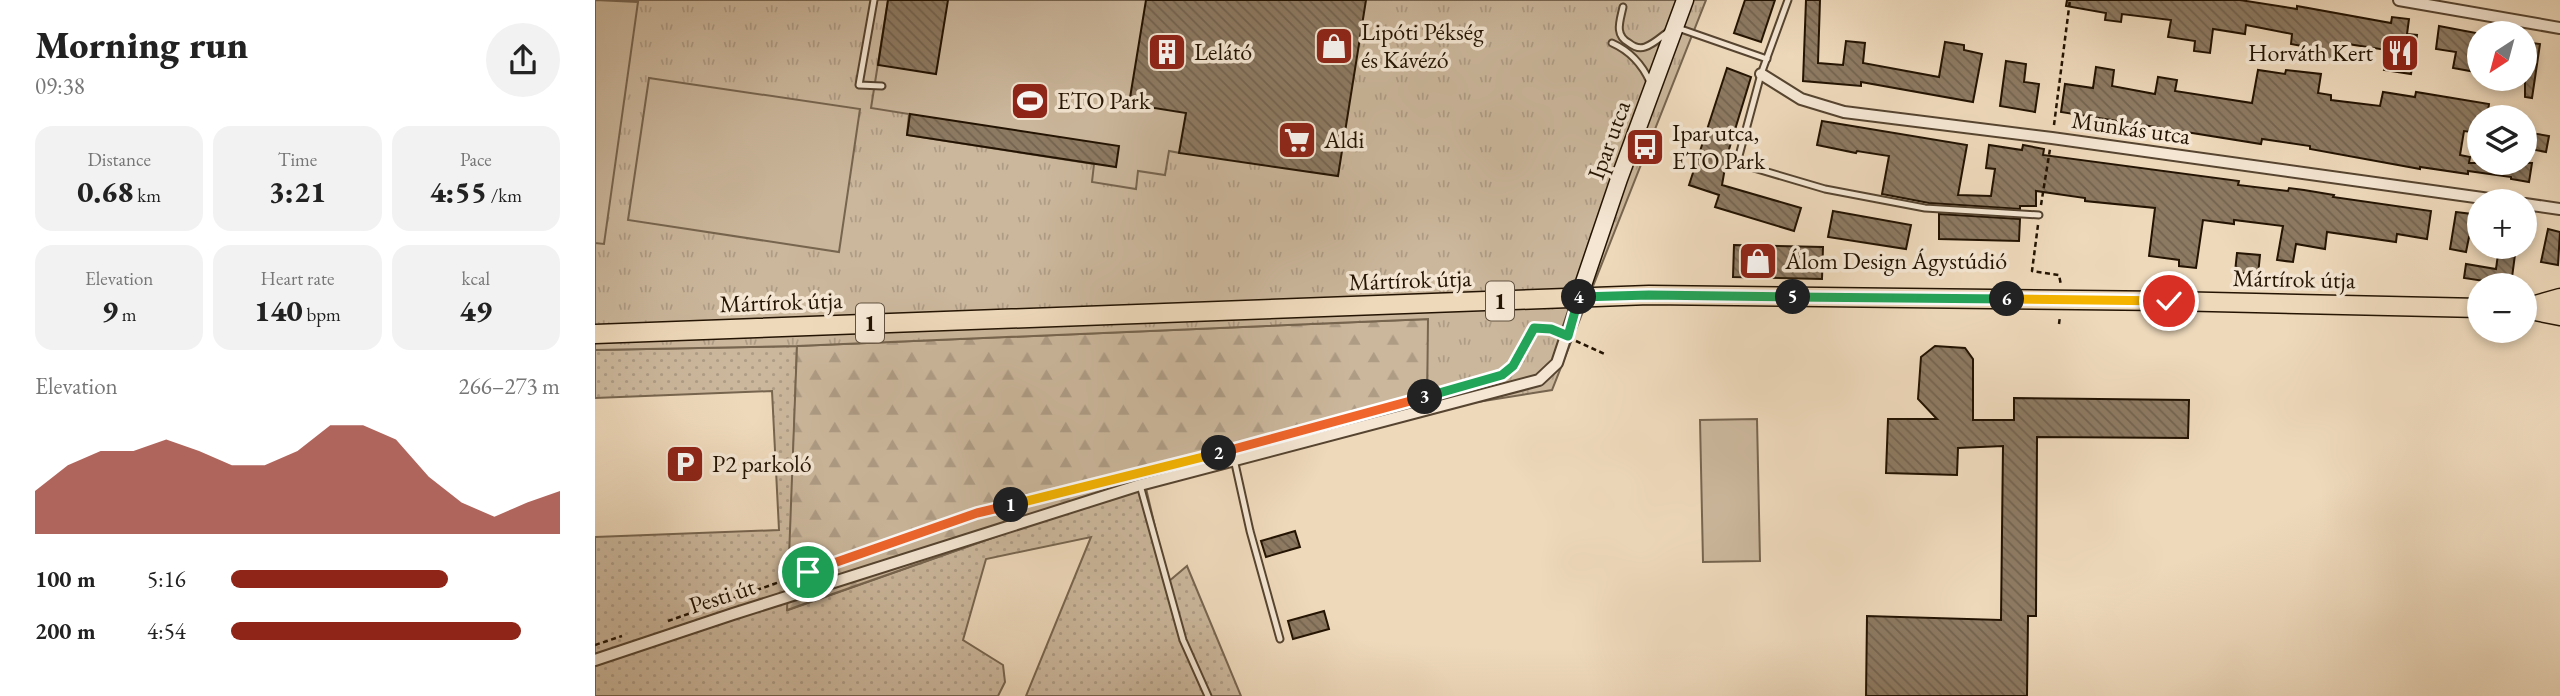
<!DOCTYPE html>
<html lang="en">
<head>
<meta charset="utf-8">
<style>
  :root { --surface:#fff; --page:#f2f2f2; --text:#222; --muted:#767676; --accent:#8f2418 }
  body { margin:0; font-family:"EB Garamond",serif; background:var(--page); color:var(--text); height:100vh; display:flex; flex-direction:column; font-size:26px; white-space:nowrap }
  * { box-sizing:border-box; margin:0 }
  p { font-size:23px; color:var(--muted) }
  .icon { flex:none; width:38px; height:38px; fill:none; stroke:currentColor; stroke-width:2; stroke-linecap:round; stroke-linejoin:round }
  .map { position:relative; flex:1; overflow:hidden }
  .details { display:flex; flex-direction:column; background:var(--surface); width:595px }
  .details>* { flex:none }
  .needle { width:46px; rotate:216deg }
  .buttons { position:absolute; left:1872px; top:21px; display:grid; gap:14px }
  .buttons a { display:grid; place-items:center; width:70px; height:70px; border-radius:50%; background:var(--surface); box-shadow:0 4px 10px #0003; font-size:35px }
  .pin { position:absolute; display:grid; place-items:center; width:60px; height:60px; color:#fff; margin:-30px; border:4px solid #fff; border-radius:50%; box-shadow:0 2px 7px #0007 }
  .km { position:absolute; width:35px; height:35px; margin:-18px; border-radius:50%; background:#222; color:#fff; font-size:19px; line-height:35px; text-align:center }
  .round { display:grid; place-items:center; flex:none; width:74px; height:74px; border-radius:37px; background:var(--page) }
  .headline { display:flex; align-items:center; justify-content:space-between; height:119px; padding:0 35px }
  h1 { font-size:38px; font-weight:800; line-height:52px }
  .metrics { display:grid; grid-template-columns:repeat(3,1fr); gap:10px; height:119px; padding:7px 35px }
  .metrics div { display:grid; align-content:center; border-radius:18px; background:var(--page); text-align:center }
  .metrics b { font-size:30px; font-weight:800 }
  .metrics small { font-size:19px; font-weight:400 }
  .metrics p { font-size:19px }
  .chart { height:196px; padding:14px 35px }
  .chart p { display:flex; justify-content:space-between }
  .chart svg { width:100%; height:126px; margin-top:7px; fill:var(--accent); opacity:.7 }
  ul { padding:0 35px; list-style:none; font-size:23px }
  li { display:grid; grid-template-columns:112px 84px 1fr; align-items:center; height:52px }
  li i { height:18px; border-radius:9px; background:var(--accent) }
  main { display:flex; flex:1; min-height:0 }
  .map>svg:first-child { display:block }
</style>
</head>
<body>
<main>
<section class="details">
<div class="headline"><div><h1>Morning run</h1><p>09:38</p></div><a class="round"><svg class="icon" aria-label="share" viewBox="0 0 24 24"><path d="M12 15V3M7 8l5-5 5 5M5 13v7h14v-7"/></svg></a></div>
<div class="metrics">
<div><p>Distance</p><b>0.68<small> km</small></b></div>
<div><p>Time</p><b>3:21</b></div>
<div><p>Pace</p><b>4:55<small> /km</small></b></div>
</div>
<div class="metrics">
<div><p>Elevation</p><b>9<small> m</small></b></div>
<div><p>Heart rate</p><b>140<small> bpm</small></b></div>
<div><p>kcal</p><b>49</b></div>
</div>
<div class="chart"><p><span>Elevation</span>266–273 m</p>
<svg viewBox="0 0 160 44" preserveAspectRatio="none"><path d="M0 44V29L10 20L20 15L30 15L40 11L50 15L60 20L70 20L80 15L90 6L100 6L110 11L120 24L130 33L140 38L150 33L160 29V44z"/></svg>
</div>
<ul>
<li><b>100 m</b>5:16<i style="width:66%"></i></li>
<li><b>200 m</b>4:54<i style="width:88%"></i></li>
</ul>
</section>
<div class="map">
<svg width="1965" height="696" viewBox="0 0 1965 696">
  <defs>
    <pattern id="grass-dots" width="8" height="8" patternUnits="userSpaceOnUse" patternTransform="scale(1.75)"><rect width="8" height="8" fill="#cbb79c"/><path d="M2 2h.1M6 6h.1" fill="none" stroke="#ae9c85" stroke-width="1.8" stroke-linecap="round"/></pattern>
    <pattern id="forest-firs" width="22" height="20" patternUnits="userSpaceOnUse" patternTransform="scale(1.75)"><rect width="22" height="20" fill="#cbb79c"/><path d="M5 1l3.5 6h-7zM16 11l3.5 6h-7z" fill="#ae9c85"/></pattern>
    <pattern id="park-tufts" width="24" height="20" patternUnits="userSpaceOnUse" patternTransform="scale(1.75)"><rect width="24" height="20" fill="#cbb79c"/><path d="M3 7l-1-3M5 7V3M7 7l1-3M15 17l-1-3M17 17v-4M19 17l1-3" fill="none" stroke="#ae9c85"/></pattern>
    <pattern id="building-back-hatch" width="6" height="6" patternUnits="userSpaceOnUse" patternTransform="scale(1.75)"><rect width="6" height="6" fill="#8d7a62"/><path d="M-1 5l2 2M0 0l6 6M5-1l2 2" fill="none" stroke="#73634f"/></pattern>
  </defs>
  <rect width="100%" height="100%" fill="#eed9bb"/>
  <filter id="stains"><feTurbulence type="fractalNoise" baseFrequency=".00286" numOctaves="4"/><feColorMatrix values="0 0 0 0 .2 0 0 0 0 .09 0 0 0 0 .02 0 0 0 .5 -.17"/></filter>
  <radialGradient id="worn" r=".72"><stop offset=".6" stop-color="#630" stop-opacity="0"/><stop offset="1" stop-color="#630" stop-opacity=".3"/></radialGradient>
  <polygon fill="url(#grass-dots)" stroke="#77654f" stroke-width="2" points="202,346 193,610 550,484 573,582 592,566 646,696 431,696 496,537 391,559 368,640 408,665 410,682 403,696 0,696 0,537 184,530 177,391 0,398 0,350"/>
  <polygon fill="url(#forest-firs)" stroke="#77654f" stroke-width="2" points="834,319 832,410 550,484 192,610 202,346"/>
  <polygon fill="url(#park-tufts)" stroke="#77654f" stroke-width="2" points="0,0 1111,0 957,390 832,410 833,319 202,346 0,350"/>
  <g fill="#cbb79c" stroke="#77654f" stroke-width="2">
    <polygon points="0,0 43,2 9,244 0,243"/>
    <polygon points="293,0 610,0 585,153 574,151 570,175 543,171 541,189 497,182 499,164 312,135 314,114 276,108"/>
    <polygon points="54,78 265,109 244,252 33,220"/>
    <polygon points="1162,419 1165,561 1108,562 1105,420"/>
  </g>
  <g fill="url(#building-back-hatch)" stroke="#231302" stroke-width="2">
    <polygon points="293,0 353,0 341,74 283,65"/>
    <polygon points="551,0 771,0 743,176 584,153 591,113 534,104"/>
    <polygon points="1150,0 1180,0 1166,42 1139,33"/>
    <polygon points="1211,0 1225,0 1223,63 1248,65 1251,41 1270,43 1268,63 1344,77 1350,42 1369,45 1369,50 1387,54 1378,102 1266,82 1266,86 1208,81"/>
    <polygon points="1472,0 1645,0 1702,9 1702,6 1796,23 1797,17 1814,19 1812,34 1822,35 1816,74 1789,70 1792,50 1746,43 1743,62 1726,59 1728,50 1696,44 1697,34 1651,25 1650,34 1618,29 1615,53 1599,51 1600,41 1573,37 1576,20 1527,14 1526,22 1510,20 1511,13 1471,6"/>
    <polygon points="1844,26 1881,33 1875,71 1858,68 1861,52 1841,49"/>
    <polygon points="1930,42 1945,44 1937,98 1930,97"/>
    <polygon points="1411,61 1431,64 1429,82 1444,84 1440,112 1405,106"/>
    <polygon points="1501,67 1519,70 1517,86 1560,94 1563,77 1582,80 1580,91 1657,103 1663,70 1690,74 1691,70 1726,74 1723,93 1736,95 1736,100 1785,106 1788,92 1820,97 1821,92 1894,104 1892,117 1885,117 1885,133 1869,131 1865,155 1875,157 1874,163 1937,163 1934,182 1916,179 1916,177 1873,171 1873,174 1825,167 1825,169 1715,149 1715,146 1667,139 1666,144 1466,112 1470,84 1498,88"/>
    <polygon points="1132,68 1156,77 1132,156 1127,185 1206,208 1199,231 1120,207 1124,195 1094,185"/>
    <polygon points="315,114 524,146 521,167 312,135"/>
    <polygon points="1227,121 1372,145 1363,195 1396,196 1400,169 1391,168 1394,145 1427,150 1428,145 1449,149 1448,155 1644,181 1643,185 1693,191 1694,188 1709,190 1739,195 1738,197 1836,211 1832,239 1802,234 1801,242 1732,232 1730,249 1701,244 1698,262 1682,260 1688,226 1639,220 1639,224 1608,220 1601,268 1584,266 1584,260 1554,256 1560,208 1490,201 1490,198 1441,191 1441,206 1425,206 1425,209 1334,203 1287,194 1294,156 1262,151 1261,153 1222,145"/>
    <polygon points="1930,132 1954,136 1951,152 1930,148"/>
    <polygon points="1238,211 1316,225 1311,249 1233,237"/>
    <polygon points="1861,212 1885,215 1885,238 1874,237 1871,252 1855,249"/>
    <polygon points="1344,214 1425,219 1424,241 1344,239"/>
    <polygon points="1953,229 1965,232 1963,265 1946,262"/>
    <polygon points="1139,245 1228,247 1227,279 1138,277"/>
    <polygon points="1904,247 1921,247 1916,285 1869,278 1871,264 1901,269"/>
    <polygon points="1642,253 1665,255 1663,275 1640,272"/>
    <polygon points="1340,346 1370,348 1378,359 1378,420 1419,420 1419,398 1594,400 1593,438 1442,437 1441,616 1433,616 1432,696 1271,696 1272,616 1406,620 1408,446 1363,448 1362,475 1291,473 1293,419 1342,419 1323,399 1326,357"/>
    <polygon points="700,531 705,547 671,557 666,541"/>
    <polygon points="729,611 734,629 698,639 693,621"/>
  </g>
  <g fill="none" stroke-linecap="round" stroke-linejoin="round">
    <g stroke="#564430" stroke-width="9">
      <g id="lane">
        <polyline points="279,0 264,85 287,86"/>
        <polyline points="1193,0 1166,74 1142,163 1230,189 1330,208 1444,215"/>
        <path d="M1028 7C1025 21 1019 35 1034 43 1039 47 1044 49 1050 47 1059 44 1067 36 1074 31"/>
        <polyline points="1083,28 1172,59"/>
        <path d="M1017 43C1035 51 1047 64 1055 82"/>
        <polyline points="639,459 655,531 685,639"/>
        <polyline points="545,485 588,640 613,696"/>
      </g>
    </g>
    <g stroke="#564430" stroke-width="14">
      <g id="street">
        <polyline points="1804,0 1965,28"/>
        <polyline points="1166,74 1206,99 1249,112 1457,138 1909,201"/>
        <polyline points="1930,204 1965,209"/>
        <polyline points="0,660 138,614 545,485 944,380 962,363 984,297"/>
      </g>
    </g>
    <g stroke="#231302" stroke-width="19">
      <polyline id="secondary" points="984,297 1024,179 1090,0"/>
    </g>
    <g stroke="#231302" stroke-width="21">
      <g id="primary">
        <polyline points="1930,308 1965,298"/>
        <polyline points="1930,309 1965,316"/>
        <polyline points="0,334 1054,295 1574,301 1885,308"/>
      </g>
    </g>
    <g stroke="#231302" stroke-width="2.5" stroke-dasharray="5 3.5" stroke-linecap="butt">
      <polyline points="1459,125 1475,0"/>
      <polyline points="1446,205 1455,149"/>
      <polyline points="1443,225 1437,271 1464,275 1466,285"/>
      <polyline points="1464,324 1465,316"/>
      <polyline points="981,341 1012,355"/>
      <polyline points="875,384 907,375 918,366 939,328 959,331"/>
      <polyline points="73,621 382,513 517,480"/>
      <polyline points="0,645 27,636"/>
    </g>
    <use href="#lane" stroke="#f4e6d3" stroke-width="5"/>
    <use href="#street" stroke="#f4e6d3" stroke-width="10"/>
    <use href="#secondary" stroke="#f4e6d3" stroke-width="16"/>
    <use href="#primary" stroke="#eed9bb" stroke-width="18"/>
  </g>
  <g fill="none" stroke-linecap="round" stroke-linejoin="round">
    <g stroke="#fff" stroke-width="14">
      <polyline id="split-1" points="213,572 382,513 416,505"/>
    </g>
    <g stroke="#fff" stroke-width="14">
      <polyline id="split-2" points="416,505 624,453"/>
    </g>
    <g stroke="#fff" stroke-width="14">
      <polyline id="split-3" points="624,453 830,397"/>
    </g>
    <g stroke="#fff" stroke-width="14">
      <polyline id="split-4" points="830,397 907,375 918,366 939,328 956,329 973,336 984,297"/>
    </g>
    <g stroke="#fff" stroke-width="14">
      <polyline id="split-5" points="984,297 1054,295 1198,297"/>
    </g>
    <g stroke="#fff" stroke-width="14">
      <polyline id="split-6" points="1198,297 1412,299"/>
    </g>
    <g stroke="#fff" stroke-width="14">
      <polyline id="split-7" points="1412,299 1574,301"/>
    </g>
    <use href="#split-1" stroke="#f0652b" stroke-width="9"/>
    <use href="#split-2" stroke="#f5b400" stroke-width="9"/>
    <use href="#split-3" stroke="#f0652b" stroke-width="9"/>
    <use href="#split-4" stroke="#22a559" stroke-width="9"/>
    <use href="#split-5" stroke="#22a559" stroke-width="9"/>
    <use href="#split-6" stroke="#22a559" stroke-width="9"/>
    <use href="#split-7" stroke="#f5b400" stroke-width="9"/>
  </g>
  <defs>
    <g id="shop-square" transform="scale(2.0125)"><rect x="-9" y="-9" width="18" height="18" rx="4" fill="#8f2418" stroke="#f4e6d3"/><path d="M-5-2.5h2.3a2.7 3.5 0 0 1 5.4 0H5L5.5 6h-11ZM-1.5-2.5h3a1.5 2.3 0 0 0-3 0Z" fill="#fff"/></g>
    <g id="building-square" transform="scale(2.0125)"><rect x="-9" y="-9" width="18" height="18" rx="4" fill="#8f2418" stroke="#f4e6d3"/><path d="M-4-6H4V6H1V3H-1V6H-4ZM-2.5-4.3h1.7v1.8h-1.7ZM.8-4.3h1.7v1.8H.8ZM-2.5-1h1.7V.8h-1.7ZM.8-1h1.7V.8H.8Z" fill="#fff"/></g>
    <g id="restaurant-square" transform="scale(2.0125)"><rect x="-9" y="-9" width="18" height="18" rx="4" fill="#8f2418" stroke="#f4e6d3"/><path d="M-5-6h1v4h1v-4h1v4h1v-4h1v5L-1.5 .5V6h-2V.5L-5-1ZM5-6V6H3V1.5H1.5Q1.5-4 5-6Z" fill="#fff"/></g>
    <g id="stadium-square" transform="scale(2.0125)"><rect x="-9" y="-9" width="18" height="18" rx="4" fill="#8f2418" stroke="#f4e6d3"/><path d="M0-5a6.5 5 0 1 0 0 10a6.5 5 0 1 0 0-10ZM-3.5-1.8h7v3.6h-7Z" fill="#fff"/></g>
    <g id="supermarket-square" transform="scale(2.0125)"><rect x="-9" y="-9" width="18" height="18" rx="4" fill="#8f2418" stroke="#f4e6d3"/><path d="M-6-5.5h2.5l.6 2H6L4.5 2H-2.5L-4.4-4H-6ZM-1.5 3.2a1.3 1.3 0 1 0 .1 0ZM3 3.2a1.3 1.3 0 1 0 .1 0Z" fill="#fff"/></g>
    <g id="bus-square" transform="scale(2.0125)"><rect x="-9" y="-9" width="18" height="18" rx="4" fill="#8f2418" stroke="#f4e6d3"/><path d="M-5-6H5V4H4V6H2V4H-2V6H-4V4H-5ZM-3.5-4V0h7V-4ZM-3.5 1.2v1.5H-2V1.2ZM2 1.2v1.5H3.5V1.2Z" fill="#fff"/></g>
    <g id="parking-square" transform="scale(2.0125)"><rect x="-9" y="-9" width="18" height="18" rx="4" fill="#8f2418" stroke="#f4e6d3"/><path d="M-3.5-5.5H1a3.5 3.5 0 0 1 0 7H-1V5.5H-3.5ZM-1-3.4V-.6H.8a1.4 1.4 0 0 0 0-2.8Z" fill="#fff"/></g>
  </defs>
  <g fill-rule="evenodd">
    <use href="#shop-square" x="739" y="46"/>
    <use href="#building-square" x="572" y="52"/>
    <use href="#restaurant-square" x="1805" y="53"/>
    <use href="#stadium-square" x="435" y="101"/>
    <use href="#supermarket-square" x="702" y="140"/>
    <use href="#bus-square" x="1050" y="147"/>
    <use href="#shop-square" x="1163" y="261"/>
    <use href="#parking-square" x="90" y="464"/>
  </g>
  <g text-anchor="middle" stroke-width="7" stroke-linejoin="round" paint-order="stroke">
    <g fill="#f4e6d3" stroke="#625241" stroke-width="2">
      <rect x="891" y="281.5" width="28" height="39" rx="5"/>
      <rect x="261" y="303.5" width="28" height="39" rx="5"/>
    </g>
    <g font-size="23" font-weight="bold" fill="#231302">
      <text x="905" y="309">1</text>
      <text x="275" y="331">1</text>
    </g>
    <g font-size="24" fill="#231302" stroke="#f4e6d3" text-anchor="start">
      <text x="766" y="40">Lipóti Pékség<tspan x="766" dy="28">és Kávézó</tspan></text>
      <text x="599" y="60">Lelátó</text>
      <text x="1778" y="61" text-anchor="end">Horváth Kert</text>
      <text x="462" y="109">ETO Park</text>
      <text x="1077" y="141">Ipar utca,<tspan x="1077" dy="28">ETO Park</tspan></text>
      <text x="729" y="148">Aldi</text>
      <text x="1190" y="269">Álom Design Ágystúdió</text>
      <text x="117" y="472">P2 parkoló</text>
    </g>
    <g font-size="24" fill="#231302" stroke="#f4e6d3">
      <text transform="translate(1536 128) rotate(8)" y="8">Munkás utca</text>
      <text transform="translate(1014 140) rotate(-70)" y="8">Ipar utca</text>
      <text transform="translate(1699 279) rotate(1)" y="8">Mártírok útja</text>
      <text transform="translate(815 280) rotate(-2)" y="8">Mártírok útja</text>
      <text transform="translate(186 302) rotate(-2)" y="8">Mártírok útja</text>
      <text transform="translate(127 596) rotate(-18)" y="8">Pesti út</text>
    </g>
  </g>
  <rect width="100%" height="100%" filter="url(#stains)"/>
  <rect width="100%" height="100%" fill="url(#worn)"/>
</svg>
<div class="buttons">
<a><svg class="needle" viewBox="-14 -14 28 28"><path d="M0-13l5 13h-10z" fill="#e53935"/><path d="M0 13l5-13h-10z" fill="#767676"/></svg></a>
<a><svg class="icon" aria-label="layers" viewBox="0 0 24 24"><path d="M12 4l9 5-9 5-9-5zM3 14l9 5 9-5"/></svg></a>
<a>+</a>
<a>−</a>
</div>
<div class="pin" style="left:213px;top:572px;background:#1e9e55"><svg class="icon" aria-label="arrive" viewBox="0 0 24 24"><path d="M6 21V4h12l-3 4 3 4H6"/></svg></div>
<div class="pin" style="left:1574px;top:301px;background:#d93025"><svg class="icon" aria-label="check" viewBox="0 0 24 24"><path d="M5 12l5 5 9-10"/></svg></div>
<b class="km" style="left:416px;top:505px">1</b>
<b class="km" style="left:624px;top:453px">2</b>
<b class="km" style="left:830px;top:397px">3</b>
<b class="km" style="left:984px;top:297px">4</b>
<b class="km" style="left:1198px;top:297px">5</b>
<b class="km" style="left:1412px;top:299px">6</b>
</div>
</main>
</body>
</html>
